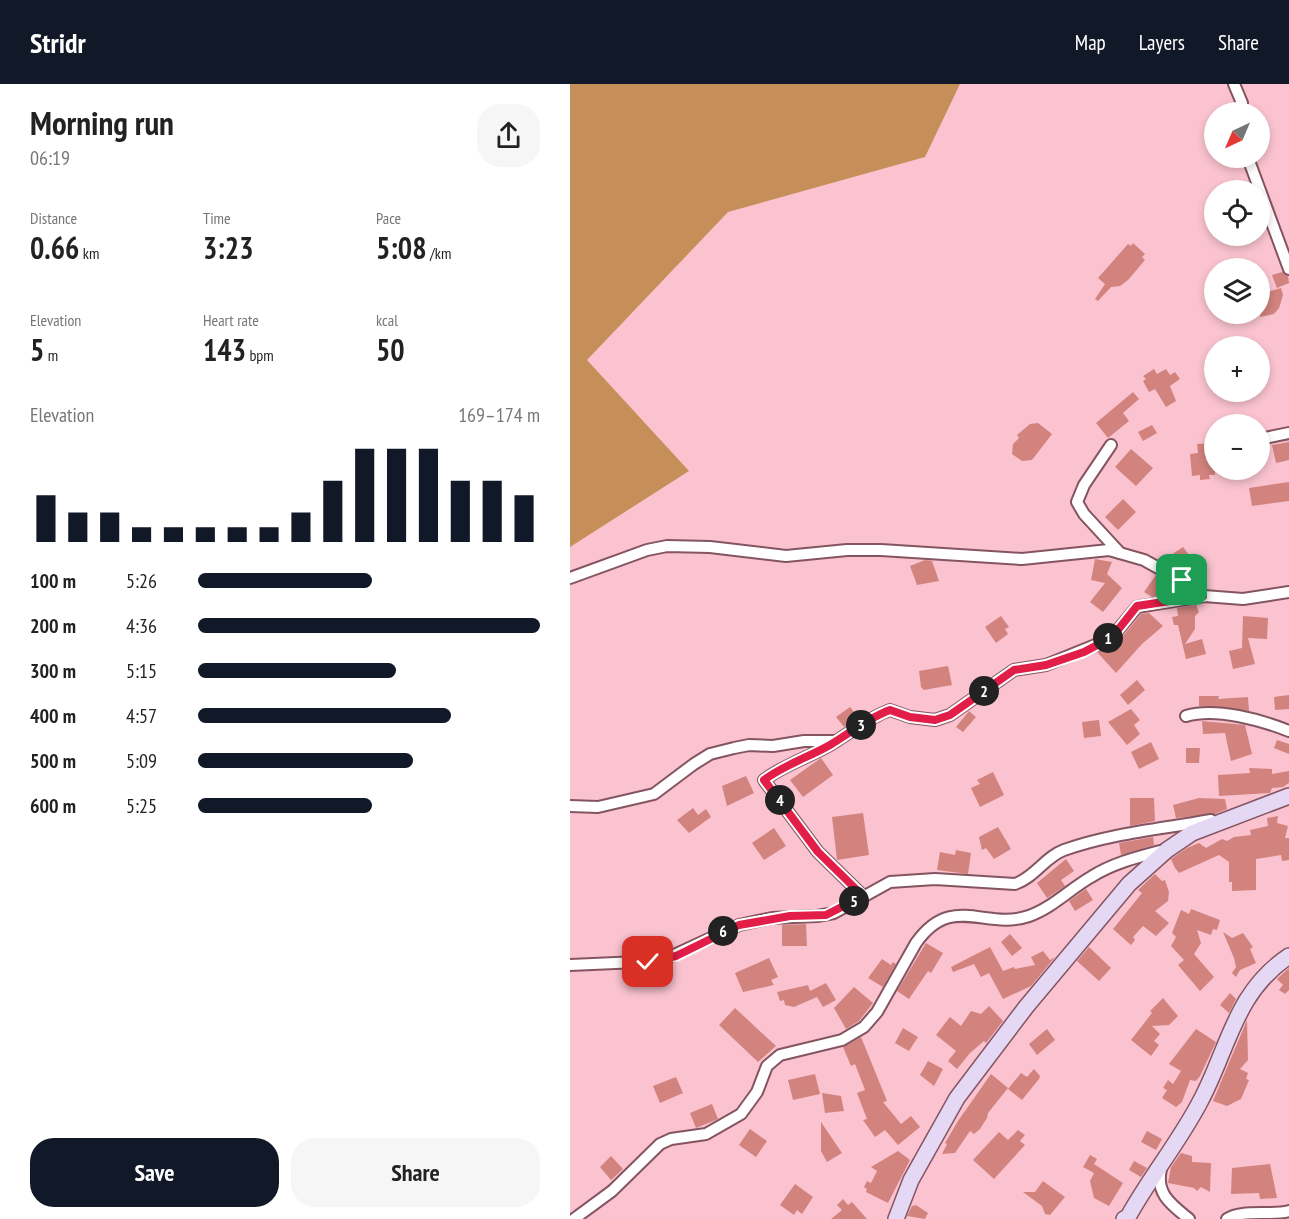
<!DOCTYPE html>
<html lang="en">
<head>
<meta charset="utf-8">
<style>
  :root { --surface:#fff; --page:#f6f6f6; --text:#222; --muted:#767676; --accent:#111827 }
  body { margin:0; font-family:"PT Sans Narrow",sans-serif; background:var(--page); color:var(--text); height:100vh; display:flex; flex-direction:column; font-size:22px; white-space:nowrap }
  * { box-sizing:border-box; margin:0 }
  p { font-size:20px; color:var(--muted) }
  .icon { flex:none; width:33px; height:33px; fill:none; stroke:currentColor; stroke-width:2; stroke-linecap:round; stroke-linejoin:round }
  .map { position:relative; flex:1; overflow:hidden }
  .sheet { display:flex; flex-direction:column; background:var(--surface); width:570px }
  .sheet>* { flex:none }
  .needle { width:39px; rotate:224deg }
  .buttons { position:absolute; left:634px; top:18px; display:grid; gap:12px }
  .buttons a { display:grid; place-items:center; width:66px; height:66px; border-radius:50%; background:var(--surface); box-shadow:0 3px 9px #0003; font-size:30px }
  .pin { position:absolute; display:grid; place-items:center; width:51px; height:51px; color:#fff; margin:-26px; border-radius:12px; box-shadow:0 3px 9px #0006 }
  .km { position:absolute; width:30px; height:30px; margin:-15px; border-radius:50%; background:#222; color:#fff; font-size:16px; line-height:30px; text-align:center }
  .round { display:grid; place-items:center; flex:none; width:63px; height:63px; border-radius:24px; background:var(--page) }
  .headline { display:flex; align-items:center; justify-content:space-between; height:102px; padding:0 30px }
  h1 { font-size:33px; font-weight:700; line-height:45px }
  .stats { display:grid; grid-template-columns:repeat(3,1fr); gap:9px; height:102px; padding:6px 30px }
  .stats div { display:grid; align-content:center }
  .stats b { font-size:30px; font-weight:700 }
  .stats small { font-size:16px; font-weight:400 }
  .stats p { font-size:16px }
  .chart { height:168px; padding:12px 30px }
  .chart p { display:flex; justify-content:space-between }
  .chart svg { width:100%; height:108px; margin-top:6px; stroke:var(--accent); stroke-width:6 }
  .button { display:flex; gap:12px; margin-top:auto; padding:12px 30px }
  .button a { flex:1; height:69px; border-radius:24px; background:var(--accent); color:#fff; font-size:24px; font-weight:700; line-height:69px; text-align:center }
  .button a+a { background:var(--page); color:var(--text) }
  ul { padding:0 30px; list-style:none; font-size:20px }
  li { display:grid; grid-template-columns:96px 72px 1fr; align-items:center; height:45px }
  li i { height:15px; border-radius:8px; background:var(--accent) }
  header { display:flex; align-items:center; gap:36px; box-sizing:border-box; height:84px; padding:0 30px; background:var(--accent); color:#fff }
  header strong { font-size:28px }
  nav { display:flex; gap:33px; margin-inline-start:auto; font-size:21px }
  main { display:flex; flex:1; min-height:0 }
  .map>svg:first-child { display:block }
</style>
</head>
<body>
<header>
<strong>Stridr</strong>
<nav><a>Map</a><a>Layers</a><a>Share</a></nav>
</header>
<main>
<section class="sheet">
<div class="headline"><div><h1>Morning run</h1><p>06:19</p></div><a class="round"><svg class="icon" aria-label="share" viewBox="0 0 24 24"><path d="M12 15V3M7 8l5-5 5 5M5 13v7h14v-7"/></svg></a></div>
<div class="stats">
<div><p>Distance</p><b>0.66<small> km</small></b></div>
<div><p>Time</p><b>3:23</b></div>
<div><p>Pace</p><b>5:08<small> /km</small></b></div>
</div>
<div class="stats">
<div><p>Elevation</p><b>5<small> m</small></b></div>
<div><p>Heart rate</p><b>143<small> bpm</small></b></div>
<div><p>kcal</p><b>50</b></div>
</div>
<div class="chart"><p><span>Elevation</span>169–174 m</p>
<svg viewBox="0 0 160 44" preserveAspectRatio="none"><path d="M5 44V25M15 44V32M25 44V32M35 44V38M45 44V38M55 44V38M65 44V38M75 44V38M85 44V32M95 44V19M105 44V6M115 44V6M125 44V6M135 44V19M145 44V19M155 44V25"/></svg>
</div>
<ul>
<li><b>100 m</b>5:26<i style="width:51%"></i></li>
<li><b>200 m</b>4:36<i style="width:100%"></i></li>
<li><b>300 m</b>5:15<i style="width:58%"></i></li>
<li><b>400 m</b>4:57<i style="width:74%"></i></li>
<li><b>500 m</b>5:09<i style="width:63%"></i></li>
<li><b>600 m</b>5:25<i style="width:51%"></i></li>
</ul>
<div class="button"><a>Save</a><a>Share</a></div>
</section>
<div class="map">
<svg width="719" height="1135" viewBox="0 0 719 1135">
  <rect width="100%" height="100%" fill="#fac3cf"/>
  <polygon fill="#c68e59" points="0,0 390,0 355,73 158,128 17,276 119,387 0,463"/>
  <g fill="#d2837e">
    <polygon points="563,159 575,170 572,173 575,176 558,196 550,202 541,203 528,217 525,215 535,200 528,194 558,160 561,162"/>
    <polygon points="712,188 718,192 719,199 707,204 702,191"/>
    <polygon points="711,204 713,211 709,224 704,230 690,233 690,210"/>
    <polygon points="584,285 587,290 596,285 600,291 605,288 610,295 600,302 606,317 596,323 585,305 579,308 573,297 576,295 573,292"/>
    <polygon points="563,308 569,315 553,329 559,337 538,354 526,339"/>
    <polygon points="468,339 482,350 462,376 452,377 442,370 443,360 449,354 447,351 460,340"/>
    <polygon points="582,341 587,349 573,357 568,348"/>
    <polygon points="719,358 719,376 706,379 702,361"/>
    <polygon points="645,359 645,391 639,391 640,395 630,396 630,391 622,392 620,370 628,369 627,360"/>
    <polygon points="561,365 583,384 566,402 545,383"/>
    <polygon points="719,398 719,417 682,422 679,404"/>
    <polygon points="553,415 566,428 548,446 535,433"/>
    <polygon points="613,463 634,491 626,497 619,487 615,490 599,478 598,473"/>
    <polygon points="525,475 542,478 537,490 552,504 533,528 520,518 535,499 521,496"/>
    <polygon points="355,476 362,477 369,497 347,501 340,482"/>
    <polygon points="586,491 603,500 596,511 582,513 574,508"/>
    <polygon points="626,521 629,528 625,532 625,545 615,560 632,555 636,570 616,575 608,541 604,541 602,533 608,532 607,524"/>
    <polygon points="579,529 593,542 572,560 546,589 527,568 552,553 571,530"/>
    <polygon points="431,532 439,543 435,545 438,550 426,559 415,543"/>
    <polygon points="673,532 698,534 697,555 678,554 685,580 663,585 659,567 672,564"/>
    <polygon points="378,582 382,601 354,606 351,603 349,587"/>
    <polygon points="567,596 575,606 558,621 550,611"/>
    <polygon points="719,611 719,625 705,626 704,613"/>
    <polygon points="629,612 649,612 648,615 678,613 679,627 629,622"/>
    <polygon points="280,623 289,634 274,643 266,633"/>
    <polygon points="561,625 570,636 564,641 570,650 557,661 538,638"/>
    <polygon points="399,627 406,633 393,648 386,643"/>
    <polygon points="529,636 531,652 514,654 512,638"/>
    <polygon points="632,637 675,641 682,670 661,677 655,649 633,650"/>
    <polygon points="707,656 719,660 719,670 704,664"/>
    <polygon points="581,658 589,675 569,685 561,668"/>
    <polygon points="616,664 630,664 629,679 616,679"/>
    <polygon points="251,674 263,691 233,713 220,696"/>
    <polygon points="679,684 702,685 702,690 719,687 719,699 713,703 702,704 700,709 649,712 648,691 680,689"/>
    <polygon points="423,688 434,711 410,723 401,704 410,700 407,696"/>
    <polygon points="176,692 184,709 157,722 152,702"/>
    <polygon points="560,714 584,714 585,737 560,742"/>
    <polygon points="629,714 655,715 657,725 645,730 606,734 603,721"/>
    <polygon points="123,724 128,731 136,725 141,733 119,749 107,736"/>
    <polygon points="293,729 299,771 267,776 262,733"/>
    <polygon points="708,732 707,739 718,742 715,754 719,754 719,776 712,777 711,771 686,775 686,806 662,807 662,798 659,798 659,778 649,771 609,789 605,784 601,775 617,764 629,759 636,764 652,755 657,757 664,753 681,751 680,746 698,742 697,734"/>
    <polygon points="428,743 441,765 424,775 416,764 412,766 409,753"/>
    <polygon points="204,744 216,762 194,776 182,759"/>
    <polygon points="583,753 584,761 551,771 549,759"/>
    <polygon points="386,766 401,769 398,790 367,786 370,768 385,771"/>
    <polygon points="496,775 504,787 491,796 495,802 477,814 467,799"/>
    <polygon points="585,790 592,797 595,796 599,808 598,817 585,827 599,839 586,852 573,842 563,853 565,856 561,861 543,845 572,809 568,806"/>
    <polygon points="516,805 523,816 505,827 499,817"/>
    <polygon points="621,825 650,836 647,846 643,845 641,851 627,846 631,859 624,870 644,893 630,907 608,881 614,876 601,862 606,853 602,849 611,826 619,830"/>
    <polygon points="236,840 237,862 212,862 212,841"/>
    <polygon points="653,848 662,854 673,849 683,863 680,865 686,879 670,886 666,893 662,889 666,883 664,874"/>
    <polygon points="440,850 452,864 442,872 431,858"/>
    <polygon points="356,859 373,869 361,889 358,887 339,915 327,907"/>
    <polygon points="420,863 433,887 444,883 445,885 465,881 461,873 473,867 480,876 485,873 461,902 433,915 419,889 411,893 404,880 383,888 381,883"/>
    <polygon points="519,863 541,884 529,897 507,877"/>
    <polygon points="199,874 208,893 201,896 204,901 173,908 165,889"/>
    <polygon points="312,875 321,881 323,878 326,880 313,903 298,894"/>
    <polygon points="719,884 719,906 715,910 709,906 713,901 707,895"/>
    <polygon points="256,899 266,916 253,923 247,913 224,923 215,921 214,916 210,917 207,908 238,901 240,907"/>
    <polygon points="284,903 303,919 289,937 276,945 264,924"/>
    <polygon points="660,909 666,915 659,929 650,921"/>
    <polygon points="593,914 608,932 599,941 582,942 590,950 584,957 589,961 581,972 561,956 582,929 580,927"/>
    <polygon points="419,922 433,937 416,959 414,957 400,969 387,985 378,977 386,967 366,951 380,933 391,942 401,927 411,930"/>
    <polygon points="165,924 206,962 188,978 149,941"/>
    <polygon points="677,936 678,976 670,985 678,989 676,995 679,996 671,1015 657,1022 643,1017"/>
    <polygon points="333,944 348,953 339,967 325,959"/>
    <polygon points="477,945 485,956 467,971 459,960"/>
    <polygon points="626,945 646,958 630,992 626,997 620,996 612,1018 606,1023 592,1014 597,1006 593,1004 598,996 603,1000 611,987 599,980"/>
    <polygon points="291,953 317,1017 313,1018 331,1040 341,1032 350,1043 328,1061 315,1046 305,1053 293,1036 297,1035 287,1009 295,1006 285,980 281,982 273,963"/>
    <polygon points="358,977 373,985 364,1002 350,991"/>
    <polygon points="464,985 470,992 469,995 452,1016 438,1005 451,989 457,993"/>
    <polygon points="245,990 250,1010 223,1016 218,996"/>
    <polygon points="421,990 438,1004 418,1029 417,1034 410,1045 404,1050 400,1047 385,1069 372,1070 377,1060 375,1059 388,1037"/>
    <polygon points="106,993 113,1009 90,1019 83,1002"/>
    <polygon points="252,1009 271,1012 274,1027 255,1029"/>
    <polygon points="142,1020 148,1035 126,1044 120,1029"/>
    <polygon points="251,1038 272,1069 257,1078 251,1067"/>
    <polygon points="180,1045 197,1057 186,1073 169,1061"/>
    <polygon points="448,1046 455,1051 450,1057 455,1061 424,1095 403,1076 429,1048 438,1056"/>
    <polygon points="577,1047 592,1055 586,1066 571,1058"/>
    <polygon points="328,1067 340,1076 318,1119 296,1108 297,1105 294,1103 297,1097 301,1099 307,1087 301,1083"/>
    <polygon points="611,1069 622,1072 622,1078 641,1079 640,1108 631,1103 627,1107 624,1104 598,1099 601,1083"/>
    <polygon points="520,1071 527,1075 524,1080 553,1099 539,1122 524,1114 520,1097 524,1089 513,1083"/>
    <polygon points="41,1072 53,1085 41,1096 30,1083"/>
    <polygon points="564,1077 577,1084 571,1093 559,1086"/>
    <polygon points="700,1080 707,1114 690,1115 689,1109 661,1110 662,1084"/>
    <polygon points="473,1097 495,1113 480,1131 475,1130 472,1122 453,1108 465,1108"/>
    <polygon points="225,1100 243,1113 232,1130 227,1126 224,1131 210,1121"/>
    <polygon points="273,1115 278,1121 282,1118 297,1135 261,1135 272,1126 267,1121"/>
    <polygon points="346,1121 358,1129 355,1135 337,1132 342,1122"/>
  </g>
  <g fill="none" stroke-linecap="round" stroke-linejoin="round">
    <g stroke="#845561" stroke-width="14">
      <g id="street">
        <polyline points="664,0 672,19 672,28"/>
        <polyline points="678,74 719,185"/>
        <polyline points="690,355 719,349"/>
        <polyline points="541,361 514,401 507,418 514,430 550,469"/>
        <polyline points="0,494 77,466 97,462 140,463 216,472 277,466 311,466 452,475 539,466 574,476 612,497 634,512 673,515 719,508"/>
        <path d="M616 632C646 623 691 636 719 647"/>
        <polyline points="0,722 28,723 84,710 124,680 140,670 164,664 179,661 203,662 234,657 266,657"/>
        <path d="M293 812 248 768 194 696C214 681 239 673 260 661 280 649 298 634 320 626L340 633 365 636 380 631 444 586 476 581 533 558 547 547 567 523 634 512"/>
        <path d="M0 881 91 877 169 841 202 834 247 832 264 829 320 798 365 795 445 800C465 793 475 773 494 766 542 749 592 745 641 736"/>
        <path d="M591 1085C585 1110 602 1121 619 1135"/>
        <path d="M4 1135 42 1107 90 1060 101 1055 136 1050 171 1030 187 1008 197 982 210 971 272 956 294 943 307 928 346 859C382 808 415 847 459 832 482 824 500 805 521 793 543 779 568 773 594 766"/>
        <path d="M657 1135C671 1125 700 1132 719 1127"/>
      </g>
    </g>
    <g stroke="#845561" stroke-width="18">
      <g id="secondary">
        <polyline points="326,1135 341,1096 387,1014 456,923 559,800 597,766 622,749 719,712"/>
        <path d="M554 1135 558 1133C580 1093 610 1057 631 1016 659 963 665 908 719 872"/>
      </g>
    </g>
    <use href="#street" stroke="#fff" stroke-width="10"/>
    <use href="#secondary" stroke="#e5d8f4" stroke-width="15"/>
  </g>
  <g fill="none" stroke-linecap="round" stroke-linejoin="round">
    <g stroke="#fff" stroke-width="12">
      <path id="route" d="M78 878 106 872 169 841 220 832 256 831 293 812 248 768 194 696C214 681 239 673 260 661 280 649 298 634 320 626L340 633 365 636 380 631 444 586 476 581 514 568 533 558 547 547 567 522 633 512 612 496"/>
    </g>
    <use href="#route" stroke="#e11d48" stroke-width="8"/>
  </g>
</svg>
<div class="buttons">
<a><svg class="needle" viewBox="-14 -14 28 28"><path d="M0-13l5 13h-10z" fill="#e53935"/><path d="M0 13l5-13h-10z" fill="#767676"/></svg></a>
<a><svg class="icon" aria-label="locate" viewBox="0 0 24 24"><circle cx="12" cy="12" r="6"/><path d="M12 2v4M12 18v4M2 12h4M18 12h4"/></svg></a>
<a><svg class="icon" aria-label="layers" viewBox="0 0 24 24"><path d="M12 4l9 5-9 5-9-5zM3 14l9 5 9-5"/></svg></a>
<a>+</a>
<a>−</a>
</div>
<div class="pin" style="left:612px;top:496px;background:#1e9e55"><svg class="icon" aria-label="arrive" viewBox="0 0 24 24"><path d="M6 21V4h12l-3 4 3 4H6"/></svg></div>
<div class="pin" style="left:78px;top:878px;background:#d93025"><svg class="icon" aria-label="check" viewBox="0 0 24 24"><path d="M5 12l5 5 9-10"/></svg></div>
<b class="km" style="left:538px;top:554px">1</b>
<b class="km" style="left:414px;top:607px">2</b>
<b class="km" style="left:291px;top:641px">3</b>
<b class="km" style="left:210px;top:716px">4</b>
<b class="km" style="left:284px;top:817px">5</b>
<b class="km" style="left:153px;top:847px">6</b>
</div>
</main>
</body>
</html>
